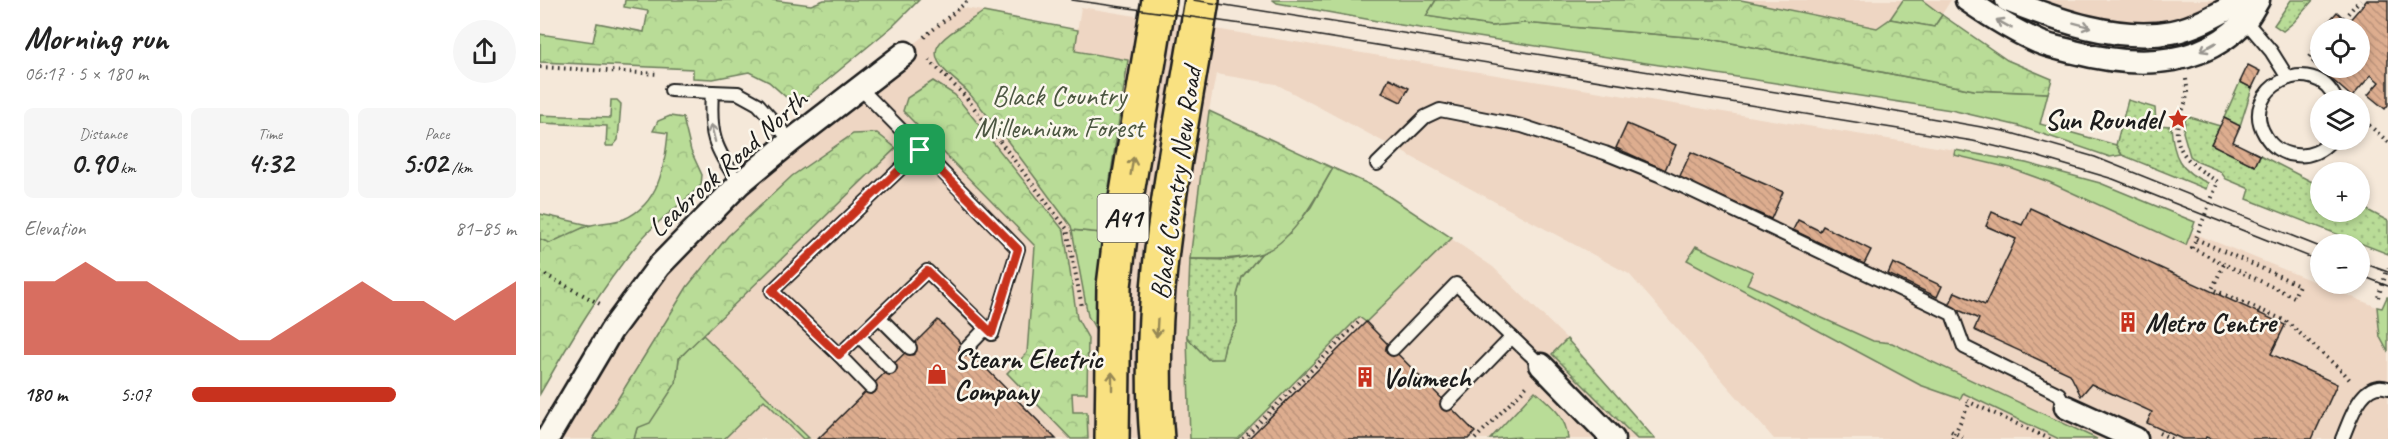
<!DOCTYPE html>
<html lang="en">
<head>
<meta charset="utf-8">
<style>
  :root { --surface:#fff; --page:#f6f6f6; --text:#222; --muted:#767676; --accent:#c8321e }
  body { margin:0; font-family:Caveat,sans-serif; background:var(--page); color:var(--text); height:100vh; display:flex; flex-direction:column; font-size:22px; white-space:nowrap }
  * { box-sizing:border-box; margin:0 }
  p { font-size:20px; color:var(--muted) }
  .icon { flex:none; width:33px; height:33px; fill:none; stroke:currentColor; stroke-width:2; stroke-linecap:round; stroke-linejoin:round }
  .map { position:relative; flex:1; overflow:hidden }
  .details { display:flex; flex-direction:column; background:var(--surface); width:540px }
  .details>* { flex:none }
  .fabs { position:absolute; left:1770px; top:18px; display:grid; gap:12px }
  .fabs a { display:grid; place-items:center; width:60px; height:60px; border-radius:50%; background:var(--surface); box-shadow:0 3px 9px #0003; font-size:30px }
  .pin { position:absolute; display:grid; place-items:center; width:51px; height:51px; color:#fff; margin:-26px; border-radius:12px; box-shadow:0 3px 9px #0006 }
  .round { display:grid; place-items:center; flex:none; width:63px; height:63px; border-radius:32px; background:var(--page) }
  .head { display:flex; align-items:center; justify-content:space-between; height:102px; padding:0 24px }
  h1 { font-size:33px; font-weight:700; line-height:45px }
  .metrics { display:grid; grid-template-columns:repeat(3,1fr); gap:9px; height:102px; padding:6px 24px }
  .metrics div { display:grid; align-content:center; border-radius:9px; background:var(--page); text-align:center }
  .metrics b { font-size:30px; font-weight:700 }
  .metrics small { font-size:16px; font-weight:400 }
  .metrics p { font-size:16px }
  .chart { height:168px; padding:12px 24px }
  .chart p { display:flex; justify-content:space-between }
  .chart svg { width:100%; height:108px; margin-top:6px; fill:var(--accent); opacity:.7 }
  ul { padding:0 24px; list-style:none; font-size:20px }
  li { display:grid; grid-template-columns:96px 72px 1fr; align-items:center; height:45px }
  li i { height:15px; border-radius:8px; background:var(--accent) }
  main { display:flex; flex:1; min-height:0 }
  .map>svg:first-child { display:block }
</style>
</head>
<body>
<main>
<section class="details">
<div class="head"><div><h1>Morning run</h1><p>06:17 · 5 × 180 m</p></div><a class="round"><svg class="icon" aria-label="share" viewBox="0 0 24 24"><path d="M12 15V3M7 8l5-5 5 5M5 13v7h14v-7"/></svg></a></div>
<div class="metrics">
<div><p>Distance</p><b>0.90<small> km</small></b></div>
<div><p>Time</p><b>4:32</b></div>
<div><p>Pace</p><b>5:02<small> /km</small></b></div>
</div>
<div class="chart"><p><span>Elevation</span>81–85 m</p>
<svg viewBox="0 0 160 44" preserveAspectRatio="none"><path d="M0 44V14L10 14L20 6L30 14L40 14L50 22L60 30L70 38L80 38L90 30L100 22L110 14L120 22L130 22L140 30L150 22L160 14V44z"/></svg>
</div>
<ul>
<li><b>180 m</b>5:07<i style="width:63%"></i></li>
</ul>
</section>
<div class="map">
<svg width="1848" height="439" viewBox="0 0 1848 439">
  <defs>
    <pattern id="forest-crowns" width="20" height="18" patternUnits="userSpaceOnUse" patternTransform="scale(1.5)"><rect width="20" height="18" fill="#b9dc97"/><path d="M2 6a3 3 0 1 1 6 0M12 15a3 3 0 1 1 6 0" fill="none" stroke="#9ebc82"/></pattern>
    <pattern id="garden-dots" width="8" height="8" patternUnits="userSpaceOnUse" patternTransform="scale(1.5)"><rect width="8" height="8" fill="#b9dc97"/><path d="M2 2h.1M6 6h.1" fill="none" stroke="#9ebc82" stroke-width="1.8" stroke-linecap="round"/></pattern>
    <pattern id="building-back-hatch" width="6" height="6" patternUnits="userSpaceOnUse" patternTransform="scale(1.5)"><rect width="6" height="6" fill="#ddad8f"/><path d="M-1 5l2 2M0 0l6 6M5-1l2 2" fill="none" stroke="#bd947b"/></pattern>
  </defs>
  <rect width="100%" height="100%" fill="#f5e8d9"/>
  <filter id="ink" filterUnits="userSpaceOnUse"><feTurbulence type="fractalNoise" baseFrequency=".0167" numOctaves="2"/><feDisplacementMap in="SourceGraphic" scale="12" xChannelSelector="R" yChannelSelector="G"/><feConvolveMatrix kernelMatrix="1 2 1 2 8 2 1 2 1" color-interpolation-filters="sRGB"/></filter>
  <g filter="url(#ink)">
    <g fill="#eed6c3">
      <polygon points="782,0 1411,0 1377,53"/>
      <polygon points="1446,0 1713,0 1700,12 1663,34 1645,43 1604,48 1578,47 1526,35"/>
      <polygon points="420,7 469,16 534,50 541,7 1415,150 1414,154 1470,168 1509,182 1646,244 1651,232 1837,307 1840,337 1848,340 1848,439 1234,439 1089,274 736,84 676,74 669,111 835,187 953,267 1027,339 1115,439 7,439 119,266 319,87"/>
    </g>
    <g fill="#b9dc97" stroke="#6a7c5a" stroke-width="1.5">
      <polygon points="733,0 896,0 887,16 951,26 984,23 1171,39 1434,90 1508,93 1500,124 1576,145 1582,155 1570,157 1479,126 1411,110 854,24 737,3"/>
      <polygon points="1363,0 1382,0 1402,15 1394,27 1350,19"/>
      <polygon points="1415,150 1486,163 1560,183 1655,222 1646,245 1509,182 1470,168 1414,155"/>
      <polygon points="793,168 835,187 912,238 826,322 819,317 698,439 650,439 647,337 668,359 682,358 685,344 697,323 697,295 702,277 721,254 749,234 771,207"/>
      <polygon points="532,230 562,233 556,330 548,316"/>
      <polygon points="1156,246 1213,272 1207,284 1333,341 1352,343 1557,439 1519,439 1423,393 1420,399 1380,385 1147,260"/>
      <polygon points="1847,297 1848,297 1848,352 1840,337 1837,307 1842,308"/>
      <polygon points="162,334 269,438 263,439 224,400 184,439 94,439 97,428 136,383 139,359"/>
      <path d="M995 391C1010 404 1027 417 1028 439H981L979 437 950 439Z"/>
    </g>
    <g fill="url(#forest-crowns)" stroke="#6a7c5a" stroke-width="1.5">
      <polygon points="85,0 232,0 271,5 284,0 379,0 354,25 256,106 229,82 209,72 173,79 153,78 153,69 0,62 0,34 53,42 57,23 104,32 108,11 84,7"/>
      <polygon points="896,0 1201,0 1337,28 1350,19 1394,27 1402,15 1467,60 1512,79 1508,93 1434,90 1171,39 984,23 951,26 886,16"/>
      <path d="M443 12 538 30 535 51 588 60 562 233 532 230 531 226C497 181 464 133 427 91 417 80 391 65 397 48 402 35 432 20 443 12Z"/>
      <polygon points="393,81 415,95 524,231 537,318 548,338 547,393 532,393 533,412 547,412 548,439 531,439 467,373 487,353 495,246 363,111 367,98"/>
      <path d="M669 111 793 168C777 195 752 245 719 254 696 260 673 259 650 259Z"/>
      <path d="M130 116 143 118 151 151 162 175 161 185C142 205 118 219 100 241 61 288 30 341 0 394V239L10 243C22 237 35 229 48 226 60 222 72 223 84 219 119 204 125 166 128 133L113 131 118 121Z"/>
      <polygon points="337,133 356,148 139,358 136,383 110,423 97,428 94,439 53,439 147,287 188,236 252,176 313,134"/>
    </g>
    <g fill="url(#garden-dots)" stroke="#6a7c5a" stroke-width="1.5">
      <polygon points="1751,0 1773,0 1754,22 1743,31 1734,25"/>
      <polygon points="1700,82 1712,88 1700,126 1684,118"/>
      <polygon points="71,100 77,100 81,104 78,140 73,146 66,146 67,126 0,123 0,115 70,118"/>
      <path d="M1588 100 1615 108 1616 125 1631 126C1633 156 1639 171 1668 183L1666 189 1582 155 1576 145Z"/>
      <polygon points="1646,116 1680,126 1671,144 1715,166 1720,155 1780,186 1780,212 1820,212 1820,206 1848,221 1848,254 1707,199 1710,189 1686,179 1680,171 1658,162 1650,156 1643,132"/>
      <polygon points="0,214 49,225 10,243 0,239"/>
      <polygon points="721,254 702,277 697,295 697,323 685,344 682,359 668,359 647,337 650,259 688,260"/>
      <polygon points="1027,339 1115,439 1097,439 1012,354"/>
    </g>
    <g fill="url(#building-back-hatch)" stroke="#1c1c1c" stroke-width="1.5">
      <polygon points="1827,0 1848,0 1848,105 1845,109 1828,95 1839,82 1831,75 1812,97 1772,62 1780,52 1780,68 1820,68 1820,28 1783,28 1797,12 1808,22"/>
      <polygon points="1708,65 1720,71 1712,88 1700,82"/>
      <polygon points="849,78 869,88 861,102 842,93"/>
      <polygon points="1684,118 1700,126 1693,142 1720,155 1715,166 1671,144"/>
      <polygon points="1087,124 1136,145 1125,170 1076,148"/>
      <polygon points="1151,152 1243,192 1231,219 1139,178"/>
      <polygon points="1490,208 1745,325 1731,354 1797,384 1772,439 1671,439 1666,437 1665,439 1642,439 1607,423 1612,412 1551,384 1541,396 1530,374 1434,330 1439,319 1409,306 1415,292 1445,305 1476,239 1446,226 1452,212 1482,225"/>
      <polygon points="1258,220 1280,231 1283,226 1331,250 1324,264 1253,230"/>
      <polygon points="1353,263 1402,286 1397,297 1348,274"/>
      <polygon points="398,320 516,439 278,439"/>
      <polygon points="826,322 935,432 928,439 708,439"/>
    </g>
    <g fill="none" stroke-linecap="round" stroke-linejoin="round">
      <g stroke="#1c1c1c" stroke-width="16">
        <g id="service">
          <polyline points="1702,17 1731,51 1748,78"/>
          <polyline points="319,87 478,249 452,334 387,271 299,355 232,291 380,150"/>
          <polyline points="131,90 172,92"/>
          <path d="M1791 140C1783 151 1769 157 1755 155 1742 154 1731 146 1725 135 1697 89 1774 49 1796 100"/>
          <polyline points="837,164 885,117 900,110 982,126 1065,153 1119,175 1412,314 1424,347 1519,394 1526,407"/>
          <path d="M199 184C175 146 169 138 172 92L198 93 218 104 251 141"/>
          <polyline points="339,317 370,348"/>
          <polyline points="319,336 350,368"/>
          <polyline points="426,349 446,328"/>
          <polyline points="853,349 916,284 1001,365"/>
          <polyline points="299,355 330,387"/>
          <polyline points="907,404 972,337"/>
          <path d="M1802 439C1810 421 1821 379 1848 388"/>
        </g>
      </g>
      <g stroke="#1c1c1c" stroke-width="27">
        <g id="minor">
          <path d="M1427 0C1450 16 1473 31 1499 42 1510 47 1523 49 1534 52 1592 67 1658 69 1703 23 1709 17 1713 8 1718 0"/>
          <path d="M1467 0C1517 20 1577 42 1632 32 1657 27 1682 12 1704 0"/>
          <polyline points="1001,365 1073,439"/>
          <polyline points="1526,407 1596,439"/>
          <polyline points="7,439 71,331 119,266 199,184 251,141 365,53"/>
        </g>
      </g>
      <g stroke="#1c1c1c" stroke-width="38">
        <g id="trunk">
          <polyline points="572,439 574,286 581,229 619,0"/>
          <path d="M617 439C604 291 639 145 662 0"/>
        </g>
      </g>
      <g stroke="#1c1c1c" stroke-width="4" stroke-dasharray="1.5 4.5" stroke-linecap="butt">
        <polyline points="1804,18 1820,0"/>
        <polyline points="384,37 429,0"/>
        <polyline points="1769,57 1780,43"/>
        <polyline points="389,60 425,96 527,229 542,307"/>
        <polyline points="0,67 119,74"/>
        <path d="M1646 79C1649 98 1645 103 1639 120 1629 151 1656 168 1678 182L1652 248 1684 264"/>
        <polyline points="1820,117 1848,142"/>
        <polyline points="1656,239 1759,285 1754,297 1684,264 1672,289 1746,321 1804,373 1810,380 1808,382"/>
        <polyline points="0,272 60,304"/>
        <polyline points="1838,297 1848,268"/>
        <polyline points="1427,401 1510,439"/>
        <polyline points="1411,431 1427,439"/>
        <polyline points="1619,433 1632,439"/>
        <polyline points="703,439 819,322"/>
        <polyline points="935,439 987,386"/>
        <polyline points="1412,439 1430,402"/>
      </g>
      <use href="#service" stroke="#fbf7ec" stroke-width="12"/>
      <use href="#minor" stroke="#fbf7ec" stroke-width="22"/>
      <use href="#trunk" stroke="#f9e181" stroke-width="33"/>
      <g stroke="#1c1c1c" stroke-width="1.5">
        <polyline points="532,0 737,29 1433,141 1492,155 1573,179 1780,261"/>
        <polyline points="653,0 1300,102 1464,131 1555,157 1780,247"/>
        <polyline points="1820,262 1848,272"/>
        <polyline points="1820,275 1848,286"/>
      </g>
    </g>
    <defs><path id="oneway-shaft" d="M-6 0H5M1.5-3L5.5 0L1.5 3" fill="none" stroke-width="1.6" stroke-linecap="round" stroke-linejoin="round" transform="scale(1.5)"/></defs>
    <g stroke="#97948e">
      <use href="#oneway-shaft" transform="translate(1464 24) rotate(-151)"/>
      <use href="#oneway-shaft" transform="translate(1542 25) rotate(15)"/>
      <use href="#oneway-shaft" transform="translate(1668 47) rotate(151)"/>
      <use href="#oneway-shaft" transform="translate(173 133) rotate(-104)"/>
    </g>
    <g stroke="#968854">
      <use href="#oneway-shaft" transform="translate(592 166) rotate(-81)"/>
      <use href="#oneway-shaft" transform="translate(617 328) rotate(93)"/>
      <use href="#oneway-shaft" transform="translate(572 381) rotate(-90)"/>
    </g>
  </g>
  <g fill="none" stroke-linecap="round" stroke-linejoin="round" filter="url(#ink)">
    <g stroke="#fff" stroke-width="12">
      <polygon id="route" points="380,150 478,249 452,333 387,271 299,355 232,291"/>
    </g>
    <use href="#route" stroke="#c8321e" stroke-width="8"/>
  </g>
  <defs>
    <g id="sight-bare" transform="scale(1.62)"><path d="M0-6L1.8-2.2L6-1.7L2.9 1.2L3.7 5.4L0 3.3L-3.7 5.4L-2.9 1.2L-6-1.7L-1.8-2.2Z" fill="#c8321e" stroke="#fbf7ec" stroke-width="2.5" paint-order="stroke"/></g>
    <g id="building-bare" transform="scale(1.62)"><path d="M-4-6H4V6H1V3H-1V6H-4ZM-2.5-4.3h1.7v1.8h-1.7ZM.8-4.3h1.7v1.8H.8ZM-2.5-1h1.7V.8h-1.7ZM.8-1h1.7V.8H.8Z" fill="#c8321e" stroke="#fbf7ec" stroke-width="2.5" paint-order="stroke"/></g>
    <g id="shop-bare" transform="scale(1.62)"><path d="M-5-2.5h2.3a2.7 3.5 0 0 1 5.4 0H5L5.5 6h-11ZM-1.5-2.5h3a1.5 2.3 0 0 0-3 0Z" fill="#c8321e" stroke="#fbf7ec" stroke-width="2.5" paint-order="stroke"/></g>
  </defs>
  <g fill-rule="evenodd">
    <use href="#sight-bare" x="1638" y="119"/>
    <use href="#building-bare" x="1588" y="322"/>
    <use href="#shop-bare" x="397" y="374"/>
    <use href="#building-bare" x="825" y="377"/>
  </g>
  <g text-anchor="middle" stroke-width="5" stroke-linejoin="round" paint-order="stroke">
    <rect fill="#fbf7ec" stroke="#5f5e5a" stroke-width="1.5" x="557.5" y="194" width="51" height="48" rx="4.5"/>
    <g font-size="27" font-weight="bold" fill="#1c1c1c">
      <text x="583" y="227">A41</text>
    </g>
    <g font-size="28" fill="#4b5641" stroke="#fbf7ec">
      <text x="519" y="105">Black Country<tspan x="519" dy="32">Millennium Forest</tspan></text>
    </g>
    <g font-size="28" font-weight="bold" fill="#1c1c1c" stroke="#fbf7ec" text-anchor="start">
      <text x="1621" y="129" text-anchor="end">Sun Roundel</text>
      <text x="1605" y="332">Metro Centre</text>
      <text x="414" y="368">Stearn Electric<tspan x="414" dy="32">Company</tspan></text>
      <text x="842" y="387">Volumech</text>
    </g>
    <g font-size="28" fill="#1c1c1c" stroke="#fbf7ec">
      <text transform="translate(187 163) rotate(-42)" y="10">Leabrook Road North</text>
      <text transform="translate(635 183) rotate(-82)" y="10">Black Country New Road</text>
    </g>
  </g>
</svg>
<div class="fabs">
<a><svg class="icon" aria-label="locate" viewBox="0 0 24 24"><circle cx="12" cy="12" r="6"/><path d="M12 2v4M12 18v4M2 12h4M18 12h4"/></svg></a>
<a><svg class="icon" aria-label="layers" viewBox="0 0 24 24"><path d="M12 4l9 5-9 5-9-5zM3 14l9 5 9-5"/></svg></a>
<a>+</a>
<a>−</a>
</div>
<div class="pin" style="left:380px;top:150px;background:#1e9e55"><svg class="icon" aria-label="arrive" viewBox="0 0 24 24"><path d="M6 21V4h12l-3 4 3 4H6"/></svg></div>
</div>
</main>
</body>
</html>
